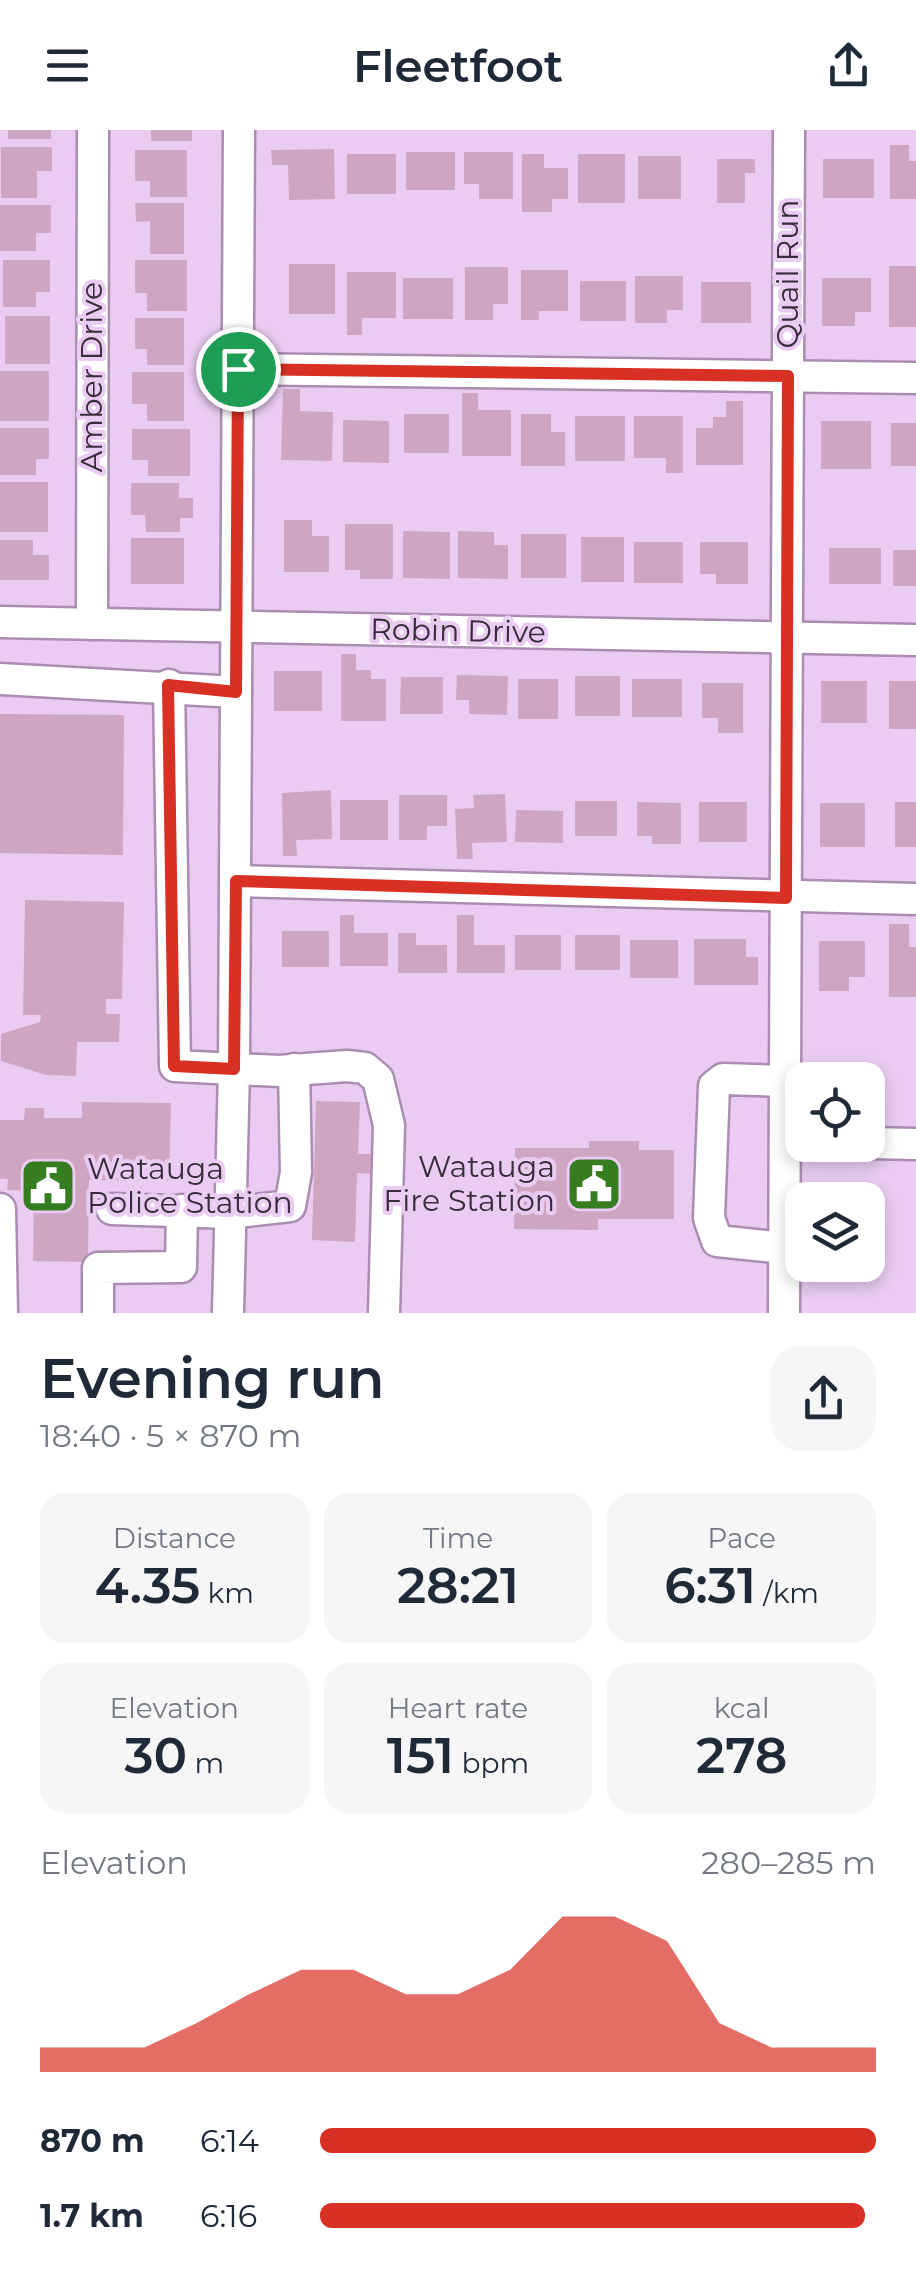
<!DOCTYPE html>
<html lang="en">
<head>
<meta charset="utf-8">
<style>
  :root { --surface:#fff; --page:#f6f6f7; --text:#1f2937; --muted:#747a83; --accent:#d93025 }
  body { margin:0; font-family:Montserrat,sans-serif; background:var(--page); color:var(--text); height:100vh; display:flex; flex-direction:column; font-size:38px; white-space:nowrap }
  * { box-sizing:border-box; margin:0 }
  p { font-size:32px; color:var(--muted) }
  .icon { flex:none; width:55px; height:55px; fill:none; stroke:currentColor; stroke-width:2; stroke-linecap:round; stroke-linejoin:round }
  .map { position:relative; height:1183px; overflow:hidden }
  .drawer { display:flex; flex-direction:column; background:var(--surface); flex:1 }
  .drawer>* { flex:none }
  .buttons { position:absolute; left:785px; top:932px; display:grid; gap:20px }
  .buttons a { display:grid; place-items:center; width:100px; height:100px; border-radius:20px; background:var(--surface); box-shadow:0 5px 15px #0003; font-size:50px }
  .pin { position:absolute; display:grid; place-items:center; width:85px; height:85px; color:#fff; margin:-42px; border:5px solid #fff; border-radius:50%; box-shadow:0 2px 10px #0007 }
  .round { display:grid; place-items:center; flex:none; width:105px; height:105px; border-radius:30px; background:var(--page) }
  .headline { display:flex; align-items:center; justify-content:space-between; height:170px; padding:0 40px }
  h1 { font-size:55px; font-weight:600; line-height:75px }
  .figures { display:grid; grid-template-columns:repeat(3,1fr); gap:15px; height:170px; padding:10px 40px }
  .figures div { display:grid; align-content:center; border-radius:25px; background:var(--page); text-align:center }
  .figures b { font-size:50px; font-weight:600 }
  .figures small { font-size:28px; font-weight:400 }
  .figures p { font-size:28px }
  .chart { height:280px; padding:20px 40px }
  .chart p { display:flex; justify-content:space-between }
  .chart svg { width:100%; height:180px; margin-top:10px; fill:var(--accent); opacity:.7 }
  ul { padding:0 40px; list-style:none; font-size:32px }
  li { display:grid; grid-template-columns:160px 120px 1fr; align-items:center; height:75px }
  li i { height:25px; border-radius:12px; background:var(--accent) }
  header { display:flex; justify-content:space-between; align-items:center; height:130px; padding:0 40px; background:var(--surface); font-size:45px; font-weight:600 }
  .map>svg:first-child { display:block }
</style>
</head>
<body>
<header><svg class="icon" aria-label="menu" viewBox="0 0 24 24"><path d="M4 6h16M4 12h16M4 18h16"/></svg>Fleetfoot<svg class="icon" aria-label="share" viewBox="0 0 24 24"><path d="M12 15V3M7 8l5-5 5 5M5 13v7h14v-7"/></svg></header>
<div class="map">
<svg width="916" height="1183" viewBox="0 0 916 1183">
  <rect width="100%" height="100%" fill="#eaccf2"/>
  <g fill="#cfa6c1">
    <rect x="8" y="0" width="43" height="9"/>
    <rect x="151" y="0" width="41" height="11"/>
    <polygon points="890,15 909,15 909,31 916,31 916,69 890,69"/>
    <polygon points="1,17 52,17 52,41 37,41 37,68 1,68"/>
    <polygon points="334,19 335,69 289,70 288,35 272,35 271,20"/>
    <polygon points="135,20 187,20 187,67 150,67 150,51 135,51"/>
    <rect x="406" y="22" width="49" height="38"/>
    <polygon points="464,22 513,22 513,69 479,69 479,54 464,54"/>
    <rect x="347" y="24" width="49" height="40"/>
    <polygon points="522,24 544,24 544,38 568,38 568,69 552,69 552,82 522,82"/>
    <rect x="578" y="24" width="47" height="49"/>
    <rect x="638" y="26" width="43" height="43"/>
    <polygon points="717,29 755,29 755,43 745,43 745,73 717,73"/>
    <rect x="823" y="29" width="51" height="39"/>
    <polygon points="135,73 184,73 184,124 150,124 150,91 136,92"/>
    <polygon points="0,75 51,75 51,103 36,103 36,121 0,121"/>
    <polygon points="3,130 50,130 50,162 36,162 36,177 3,177"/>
    <polygon points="135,130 187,130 187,181 147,181 147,163 135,163"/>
    <rect x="289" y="134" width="46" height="50"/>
    <rect x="889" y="136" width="27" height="61"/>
    <polygon points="465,137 508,137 508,174 493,174 493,190 465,190"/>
    <polygon points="521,140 568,140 568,181 539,181 539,190 521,190"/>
    <polygon points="347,142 396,142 396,188 362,188 362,205 347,205"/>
    <polygon points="635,146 683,146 683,180 667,180 667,193 635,193"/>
    <rect x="403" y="148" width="50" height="41"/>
    <polygon points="822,148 871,148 871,182 855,182 855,196 822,196"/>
    <rect x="580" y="151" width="46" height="40"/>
    <rect x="701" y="152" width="50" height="41"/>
    <rect x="5" y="186" width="45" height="48"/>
    <polygon points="135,188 184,188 184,235 147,235 147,219 135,219"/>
    <rect x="0" y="241" width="49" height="50"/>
    <polygon points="132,242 184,242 184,291 147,291 147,274 132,274"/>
    <polygon points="283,259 300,259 300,281 333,282 332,331 281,330"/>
    <polygon points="462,263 478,263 478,280 511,280 511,326 462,326"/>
    <polygon points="726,271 743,271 743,335 696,335 696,298 713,298 713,287 726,287"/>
    <rect x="404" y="284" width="45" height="39"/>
    <polygon points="521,284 551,284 551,302 565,302 565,336 521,336"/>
    <rect x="575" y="286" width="50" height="45"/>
    <polygon points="634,286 683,286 683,343 666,343 666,328 634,328"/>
    <polygon points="343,290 389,291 389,333 343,332"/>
    <rect x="821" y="291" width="50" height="48"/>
    <rect x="891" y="293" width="25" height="43"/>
    <polygon points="0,298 49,298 49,329 36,329 36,345 0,345"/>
    <polygon points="132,299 190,299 190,346 148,346 148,330 132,330"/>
    <rect x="0" y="352" width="48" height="50"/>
    <polygon points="131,353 179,353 179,368 193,368 193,388 180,388 180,402 146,402 145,385 131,385"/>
    <polygon points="284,390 312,390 312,406 329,406 329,442 284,442"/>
    <polygon points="345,394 393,394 393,449 360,449 360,440 345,440"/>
    <polygon points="403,401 450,402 450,449 403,448"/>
    <polygon points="458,401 494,402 494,415 508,415 508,449 458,448"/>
    <rect x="521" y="404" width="45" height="44"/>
    <rect x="581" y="407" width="43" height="45"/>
    <rect x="131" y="408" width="53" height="46"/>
    <polygon points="0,410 33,410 33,425 49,425 49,450 0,450"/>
    <rect x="634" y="412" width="49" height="41"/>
    <polygon points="700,412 748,412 748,454 716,454 716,444 700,444"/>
    <rect x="829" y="418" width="52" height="36"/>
    <rect x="893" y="420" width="23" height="36"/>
    <polygon points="341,524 356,524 356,540 371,540 371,549 386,549 386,591 341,591"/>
    <rect x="274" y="541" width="48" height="40"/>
    <polygon points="457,545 508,546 507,585 469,584 469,570 456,570"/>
    <rect x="575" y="546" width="45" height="40"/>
    <polygon points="401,547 443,547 443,584 400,584"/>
    <rect x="518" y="549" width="40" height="40"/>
    <rect x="632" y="549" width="50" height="38"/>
    <rect x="821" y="551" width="46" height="42"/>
    <rect x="889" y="551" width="27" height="48"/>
    <polygon points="702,553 743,553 743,603 718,603 718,588 702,588"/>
    <polygon points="0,584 124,585 123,725 0,723"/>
    <polygon points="331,660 332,709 296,710 297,726 283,726 282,663"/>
    <polygon points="505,664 507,712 472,713 473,729 457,729 455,679 474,678 473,665"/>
    <polygon points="399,665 447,665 447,696 427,696 427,710 399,710"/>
    <rect x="340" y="670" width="48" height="40"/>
    <rect x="575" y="671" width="42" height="35"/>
    <polygon points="637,672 681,673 681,714 652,714 652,706 637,706"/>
    <rect x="699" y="672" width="48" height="40"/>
    <rect x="895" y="672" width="21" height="45"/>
    <rect x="820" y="673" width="45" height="44"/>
    <polygon points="516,680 563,681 563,713 515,712"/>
    <polygon points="25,770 124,772 122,869 106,869 106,884 120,884 119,912 77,912 76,946 46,945 1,931 1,904 40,892 41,885 23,885"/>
    <polygon points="340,785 354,785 354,803 388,803 388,836 340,836"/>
    <polygon points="457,785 474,785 474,815 505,815 505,843 457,843"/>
    <polygon points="889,794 909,794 909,817 916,817 916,867 889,867"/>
    <rect x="282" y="801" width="47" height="36"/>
    <polygon points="398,803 416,803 416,815 447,815 447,843 398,843"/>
    <rect x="515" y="805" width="46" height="35"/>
    <rect x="575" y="805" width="45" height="35"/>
    <polygon points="694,809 746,809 746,827 758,827 758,855 694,855"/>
    <rect x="630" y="810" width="48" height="38"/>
    <polygon points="819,811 865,811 865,847 849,847 849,861 819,861"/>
    <polygon points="316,971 360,972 358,1024 375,1024 374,1044 357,1043 355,1112 312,1110"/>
    <polygon points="82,972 171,973 169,1051 89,1050 88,1132 33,1131 34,1061 7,1060 8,1049 0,1049 0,990 24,990 25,978 44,978 44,988 82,988"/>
    <polygon points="589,1011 639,1011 639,1020 674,1020 674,1089 598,1089 598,1100 514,1099 515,1018 589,1018"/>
  </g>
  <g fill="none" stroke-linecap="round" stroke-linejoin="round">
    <g stroke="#aa8db1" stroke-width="35">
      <g id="minor">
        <polyline points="238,239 916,248"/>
        <polyline points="0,492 916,510"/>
        <polyline points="92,494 93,0"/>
        <polyline points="0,549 236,562"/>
        <polyline points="169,555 175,936 279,941 347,936 365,938 378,949 389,995 384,1183"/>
        <polyline points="236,751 916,769"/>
        <polyline points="868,1013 916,1014"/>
        <polyline points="0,1079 2,1183"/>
        <polyline points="112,1079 230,1083 290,1076 296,1042 294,939"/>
        <polyline points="784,1118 717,1111 709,1088 714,956 723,949 785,951"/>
        <polyline points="98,1183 98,1138 181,1137 182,1080"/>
        <polyline points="228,1183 234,939 239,0"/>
        <polyline points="784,1183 789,0"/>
      </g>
    </g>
    <use href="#minor" stroke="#fff" stroke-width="30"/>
  </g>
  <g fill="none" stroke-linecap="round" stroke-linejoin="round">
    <g stroke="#fff" stroke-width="20">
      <polygon id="route" points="238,239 788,246 786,768 236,751 234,939 174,936 168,555 236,562"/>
    </g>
    <use href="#route" stroke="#d93025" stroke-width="12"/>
  </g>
  <defs>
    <g id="civic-square" transform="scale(2.875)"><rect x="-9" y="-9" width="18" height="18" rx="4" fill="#367d21" stroke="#eaccf2"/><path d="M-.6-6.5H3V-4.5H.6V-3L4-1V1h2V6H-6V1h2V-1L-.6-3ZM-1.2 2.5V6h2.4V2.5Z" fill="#fff"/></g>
  </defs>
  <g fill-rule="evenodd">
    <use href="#civic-square" x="594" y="1054"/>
    <use href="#civic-square" x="48" y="1056"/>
  </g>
  <g text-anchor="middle" stroke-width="8" stroke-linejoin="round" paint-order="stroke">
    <g font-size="30" fill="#372c3a" stroke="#eaccf2">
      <text transform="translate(788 144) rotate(-90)" y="10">Quail Run</text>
      <text transform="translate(92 247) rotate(-90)" y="10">Amber Drive</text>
      <text transform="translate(458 501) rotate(1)" y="10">Robin Drive</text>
    </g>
    <g font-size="30" fill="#372c3a" stroke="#eaccf2" text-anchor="end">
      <text x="555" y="1047">Watauga<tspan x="555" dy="34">Fire Station</tspan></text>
      <text x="87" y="1049" text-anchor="start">Watauga<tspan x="87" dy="34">Police Station</tspan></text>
    </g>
  </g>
</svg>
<div class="buttons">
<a><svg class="icon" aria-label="locate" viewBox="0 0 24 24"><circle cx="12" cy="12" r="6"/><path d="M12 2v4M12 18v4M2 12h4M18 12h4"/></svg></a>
<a><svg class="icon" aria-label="layers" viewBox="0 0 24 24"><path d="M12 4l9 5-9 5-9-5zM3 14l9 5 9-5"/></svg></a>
</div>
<div class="pin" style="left:238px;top:239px;background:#1e9e55"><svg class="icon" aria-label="arrive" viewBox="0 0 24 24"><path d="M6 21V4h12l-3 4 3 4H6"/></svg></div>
</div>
<section class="drawer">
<div class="headline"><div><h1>Evening run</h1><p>18:40 · 5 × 870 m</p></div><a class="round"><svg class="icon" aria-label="share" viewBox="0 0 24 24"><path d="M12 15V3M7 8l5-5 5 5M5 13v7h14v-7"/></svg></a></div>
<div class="figures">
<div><p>Distance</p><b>4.35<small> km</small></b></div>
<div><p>Time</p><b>28:21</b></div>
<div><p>Pace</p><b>6:31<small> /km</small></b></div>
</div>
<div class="figures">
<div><p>Elevation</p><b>30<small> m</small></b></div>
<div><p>Heart rate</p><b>151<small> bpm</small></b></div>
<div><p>kcal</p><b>278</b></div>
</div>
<div class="chart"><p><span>Elevation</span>280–285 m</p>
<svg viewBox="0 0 160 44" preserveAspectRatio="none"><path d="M0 44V38L10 38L20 38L30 32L40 25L50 19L60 19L70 25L80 25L90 19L100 6L110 6L120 12L130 32L140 38L150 38L160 38V44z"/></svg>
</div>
<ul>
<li><b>870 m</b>6:14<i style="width:100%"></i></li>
<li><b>1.7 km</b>6:16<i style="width:98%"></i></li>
</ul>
</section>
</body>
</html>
